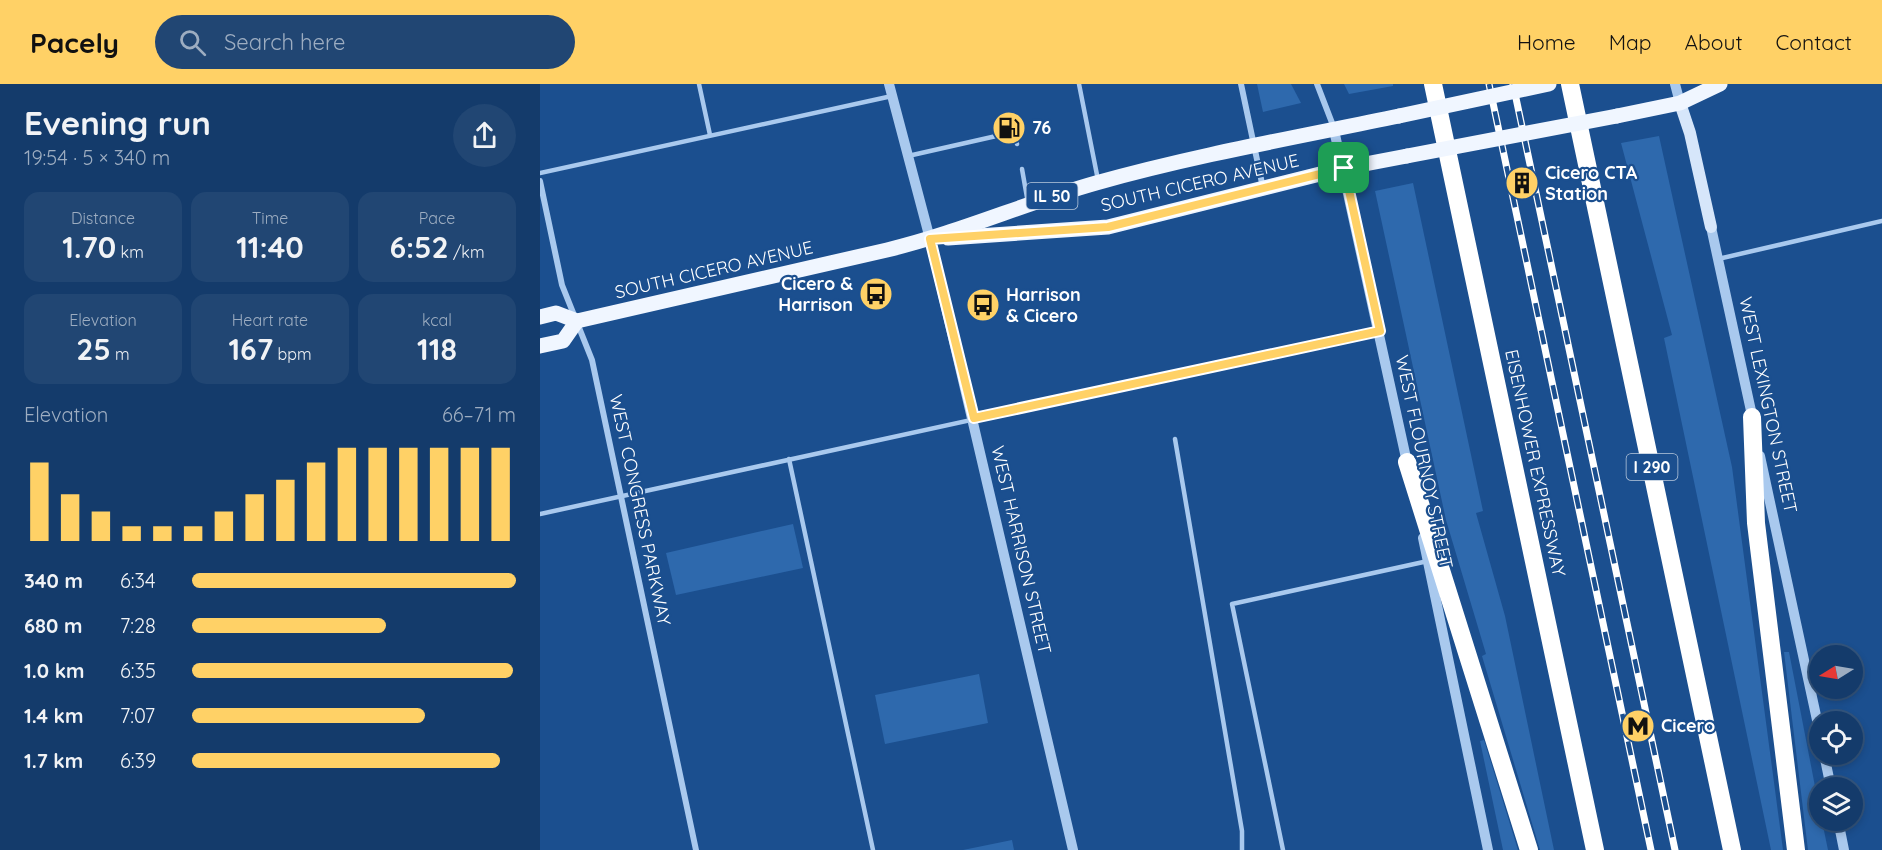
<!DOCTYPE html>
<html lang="en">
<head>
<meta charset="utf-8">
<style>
  :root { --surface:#143b6b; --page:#214673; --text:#f1f3f6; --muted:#9dadc1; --line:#33557e; --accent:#ffd166 }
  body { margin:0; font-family:Quicksand,sans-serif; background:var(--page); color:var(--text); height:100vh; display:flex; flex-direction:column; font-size:22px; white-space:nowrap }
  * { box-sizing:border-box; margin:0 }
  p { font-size:20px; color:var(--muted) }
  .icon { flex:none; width:33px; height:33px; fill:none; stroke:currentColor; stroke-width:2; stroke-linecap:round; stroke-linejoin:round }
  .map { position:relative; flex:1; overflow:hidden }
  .side { display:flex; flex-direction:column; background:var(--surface); width:540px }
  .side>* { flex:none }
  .needle { width:39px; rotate:259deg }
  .fabs { position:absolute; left:1269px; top:561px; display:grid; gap:12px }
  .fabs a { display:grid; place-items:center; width:54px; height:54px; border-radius:50%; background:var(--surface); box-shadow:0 3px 9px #0003,0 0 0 2px var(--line); font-size:30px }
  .pin { position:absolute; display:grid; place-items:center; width:51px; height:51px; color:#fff; margin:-26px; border-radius:12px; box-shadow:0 3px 9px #0006 }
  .round { display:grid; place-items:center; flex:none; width:63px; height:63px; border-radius:32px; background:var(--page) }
  .overview { display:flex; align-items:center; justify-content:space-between; height:102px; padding:0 24px }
  h1 { font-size:33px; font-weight:700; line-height:45px }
  .figures { display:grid; grid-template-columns:repeat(3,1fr); gap:9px; height:102px; padding:6px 24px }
  .figures div { display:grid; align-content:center; border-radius:15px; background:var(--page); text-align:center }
  .figures b { font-size:30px; font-weight:700 }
  .figures small { font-size:16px; font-weight:400 }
  .figures p { font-size:16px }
  .chart { height:168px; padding:12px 24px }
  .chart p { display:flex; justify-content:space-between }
  .chart svg { width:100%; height:108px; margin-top:6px; stroke:var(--accent); stroke-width:6 }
  ul { padding:0 24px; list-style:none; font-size:20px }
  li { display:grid; grid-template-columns:96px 72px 1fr; align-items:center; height:45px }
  li i { height:15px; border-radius:8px; background:var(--accent) }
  header { display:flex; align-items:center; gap:36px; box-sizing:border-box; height:84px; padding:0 30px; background:var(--accent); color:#111 }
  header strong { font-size:28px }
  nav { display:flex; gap:33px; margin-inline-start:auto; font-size:21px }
  .search { width:420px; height:54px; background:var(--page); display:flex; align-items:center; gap:15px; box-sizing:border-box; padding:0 21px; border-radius:33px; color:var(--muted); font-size:22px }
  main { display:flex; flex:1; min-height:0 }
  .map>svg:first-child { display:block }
</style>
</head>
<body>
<header>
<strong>Pacely</strong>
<div class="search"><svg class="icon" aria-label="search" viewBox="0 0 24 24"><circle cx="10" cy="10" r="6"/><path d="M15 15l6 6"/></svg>Search here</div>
<nav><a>Home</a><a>Map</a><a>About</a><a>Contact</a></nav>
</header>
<main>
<section class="side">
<div class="overview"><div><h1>Evening run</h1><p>19:54 · 5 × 340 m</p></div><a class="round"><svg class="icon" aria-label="share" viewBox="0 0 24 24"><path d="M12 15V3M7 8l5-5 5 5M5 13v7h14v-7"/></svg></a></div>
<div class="figures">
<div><p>Distance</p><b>1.70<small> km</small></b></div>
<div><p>Time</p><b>11:40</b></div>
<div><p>Pace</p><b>6:52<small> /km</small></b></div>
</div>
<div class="figures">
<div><p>Elevation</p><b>25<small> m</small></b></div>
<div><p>Heart rate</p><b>167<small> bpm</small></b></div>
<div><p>kcal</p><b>118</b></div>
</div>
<div class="chart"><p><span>Elevation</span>66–71 m</p>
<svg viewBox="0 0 160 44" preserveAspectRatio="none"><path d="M5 44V12M15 44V25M25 44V32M35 44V38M45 44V38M55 44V38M65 44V32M75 44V25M85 44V19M95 44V12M105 44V6M115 44V6M125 44V6M135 44V6M145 44V6M155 44V6"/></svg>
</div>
<ul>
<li><b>340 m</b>6:34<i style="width:100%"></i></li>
<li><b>680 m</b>7:28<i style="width:60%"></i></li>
<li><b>1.0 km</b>6:35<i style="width:99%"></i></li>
<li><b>1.4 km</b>7:07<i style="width:72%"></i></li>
<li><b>1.7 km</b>6:39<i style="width:95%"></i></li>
</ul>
</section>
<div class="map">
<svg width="1342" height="766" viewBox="0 0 1342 766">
  <rect width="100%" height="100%" fill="#1b4f8f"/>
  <g fill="#2e69ad">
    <polygon points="717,0 751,0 761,19 723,28"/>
    <polygon points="804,0 853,0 853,2 809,10"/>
    <polygon points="1119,52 1192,383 1243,766 1231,766 1124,254 1132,251 1081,59"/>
    <polygon points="873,99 943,427 936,429 965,532 1014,766 1000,766 942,572 946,570 906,436 835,107"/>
    <polygon points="253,440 263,484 136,511 126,469"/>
    <polygon points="1244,568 1249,568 1279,723 1280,736 1282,737 1288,766 1268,766"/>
    <polygon points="439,590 448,639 345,660 335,611"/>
    <polygon points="944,656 978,766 963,766 940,657"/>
    <polygon points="472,756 474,766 423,766"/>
  </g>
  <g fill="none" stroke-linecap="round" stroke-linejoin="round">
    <g stroke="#a9c9ee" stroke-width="4.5">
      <polyline points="159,0 170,51"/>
      <polyline points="539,0 558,96"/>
      <polyline points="368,72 474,48 477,60"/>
      <polyline points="482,85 488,119"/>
      <polyline points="0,89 352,12"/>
      <polyline points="1178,175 1342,137"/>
      <polyline points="635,355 702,747 702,766"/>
      <polyline points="249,375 333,766"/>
      <polyline points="0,430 839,247"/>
      <polyline points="743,766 692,520 888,477"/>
    </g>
    <g stroke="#a9c9ee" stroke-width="6">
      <polyline points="701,0 723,104"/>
      <polyline points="777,0 794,44"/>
      <polyline points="0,97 22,201 52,276 156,766"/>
    </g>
    <g stroke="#a9c9ee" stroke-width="10">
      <polyline points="349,0 390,155 533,766"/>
      <polyline points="1135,0 1140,19"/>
      <polyline points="794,46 868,383"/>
      <polyline points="1171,143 1213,336"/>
      <polyline points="1220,372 1280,650"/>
      <polyline points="883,454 948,766"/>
      <polyline points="1284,670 1291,704"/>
      <polyline points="1298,736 1304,766"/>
    </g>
    <polyline stroke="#d6e6fa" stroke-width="12" points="1140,19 1150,49 1171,143"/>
    <g stroke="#f0f6ff" stroke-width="15">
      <polyline points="1077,32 1140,19 1180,0"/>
      <polyline points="408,154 568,143 804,84 867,72"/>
      <path d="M0 233 16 229 37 237 347 166C418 149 485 119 556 99 656 71 758 53 859 32"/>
      <polyline points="0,262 23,257 37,237"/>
    </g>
    <g stroke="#fff" stroke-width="18">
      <polyline points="893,0 1055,766"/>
      <polyline points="1030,0 1192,766"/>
      <polyline points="1212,333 1216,439 1256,766"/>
      <polyline points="867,378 989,766"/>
    </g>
    <g stroke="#fff" stroke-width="7">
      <g id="rail">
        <polyline points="949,0 1111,766"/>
        <polyline points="973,0 1135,766"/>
      </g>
    </g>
    <use href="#rail" stroke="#1b4f8f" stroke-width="4.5" stroke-dasharray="14" stroke-linecap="butt"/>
    <g stroke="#f0f6ff" stroke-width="15">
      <polyline points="859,32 1009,0"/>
      <polyline points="867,72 1077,32"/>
    </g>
  </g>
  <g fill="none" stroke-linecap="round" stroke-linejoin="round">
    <g stroke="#fff" stroke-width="12">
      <polygon id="route" points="804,84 840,247 434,334 390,155 568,143"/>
    </g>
    <use href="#route" stroke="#ffd166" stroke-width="8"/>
  </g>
  <defs>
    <g id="fuel-disc" transform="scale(1.725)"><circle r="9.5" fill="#ffd166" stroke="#1b4f8f"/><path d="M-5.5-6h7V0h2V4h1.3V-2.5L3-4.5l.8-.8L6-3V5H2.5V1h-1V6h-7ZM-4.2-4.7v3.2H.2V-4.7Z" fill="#111"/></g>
    <g id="building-disc" transform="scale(1.725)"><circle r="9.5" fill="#ffd166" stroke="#1b4f8f"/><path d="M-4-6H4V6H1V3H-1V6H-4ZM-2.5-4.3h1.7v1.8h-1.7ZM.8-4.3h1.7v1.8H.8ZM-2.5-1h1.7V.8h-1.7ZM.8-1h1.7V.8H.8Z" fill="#111"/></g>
    <g id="bus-disc" transform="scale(1.725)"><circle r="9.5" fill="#ffd166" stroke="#1b4f8f"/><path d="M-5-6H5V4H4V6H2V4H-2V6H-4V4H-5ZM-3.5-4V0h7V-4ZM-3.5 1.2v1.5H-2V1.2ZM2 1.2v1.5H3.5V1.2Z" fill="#111"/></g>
    <g id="metro-disc" transform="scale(1.725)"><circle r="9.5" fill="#ffd166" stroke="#1b4f8f"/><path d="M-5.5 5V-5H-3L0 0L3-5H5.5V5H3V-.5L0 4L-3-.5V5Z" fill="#111"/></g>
  </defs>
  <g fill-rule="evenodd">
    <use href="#fuel-disc" x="469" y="44"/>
    <use href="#building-disc" x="982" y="99"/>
    <use href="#bus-disc" x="336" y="210"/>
    <use href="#bus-disc" x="443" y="221"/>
    <use href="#metro-disc" x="1098" y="642"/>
  </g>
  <g text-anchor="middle" stroke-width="4.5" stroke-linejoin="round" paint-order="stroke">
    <g fill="#1b4f8f" stroke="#bbcadd" stroke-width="1.5">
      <rect x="486.5" y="99" width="51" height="26" rx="4.5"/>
      <rect x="1086.5" y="370" width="51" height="26" rx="4.5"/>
    </g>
    <g font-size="16" font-weight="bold" fill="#fff">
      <text x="512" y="118">IL 50</text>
      <text x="1112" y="389">I 290</text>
    </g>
    <g font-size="18" font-weight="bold" fill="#fff" stroke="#1b4f8f" text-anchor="start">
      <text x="492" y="50">76</text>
      <text x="1005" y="95">Cicero CTA<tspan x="1005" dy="21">Station</tspan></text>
      <text x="313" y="206" text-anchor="end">Cicero &amp;<tspan x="313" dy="21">Harrison</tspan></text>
      <text x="466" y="217">Harrison<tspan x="466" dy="21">&amp; Cicero</tspan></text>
      <text x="1121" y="648">Cicero</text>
    </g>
    <g font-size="18" fill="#fff" stroke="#1b4f8f">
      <text transform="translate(660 99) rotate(-13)" y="6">SOUTH CICERO AVENUE</text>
      <text transform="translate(174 186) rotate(-13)" y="6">SOUTH CICERO AVENUE</text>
      <text transform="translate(1228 321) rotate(78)" y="6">WEST LEXINGTON STREET</text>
      <text transform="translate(884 378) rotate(78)" y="6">WEST FLOURNOY STREET</text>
      <text transform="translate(995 379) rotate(78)" y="6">EISENHOWER EXPRESSWAY</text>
      <text transform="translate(100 426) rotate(78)" y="6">WEST CONGRESS PARKWAY</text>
      <text transform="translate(481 466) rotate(77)" y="6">WEST HARRISON STREET</text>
    </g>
  </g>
</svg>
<div class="fabs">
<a><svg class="needle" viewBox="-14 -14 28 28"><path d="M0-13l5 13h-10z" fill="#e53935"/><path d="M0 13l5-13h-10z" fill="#9dadc1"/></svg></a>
<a><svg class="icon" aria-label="locate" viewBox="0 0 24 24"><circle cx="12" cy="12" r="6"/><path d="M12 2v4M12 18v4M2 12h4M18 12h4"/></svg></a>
<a><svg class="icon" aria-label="layers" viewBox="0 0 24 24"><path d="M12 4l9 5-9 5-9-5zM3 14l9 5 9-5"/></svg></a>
</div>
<div class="pin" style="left:804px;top:84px;background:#1e9e55"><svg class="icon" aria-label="arrive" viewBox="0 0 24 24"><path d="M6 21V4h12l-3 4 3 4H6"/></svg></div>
</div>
</main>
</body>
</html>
